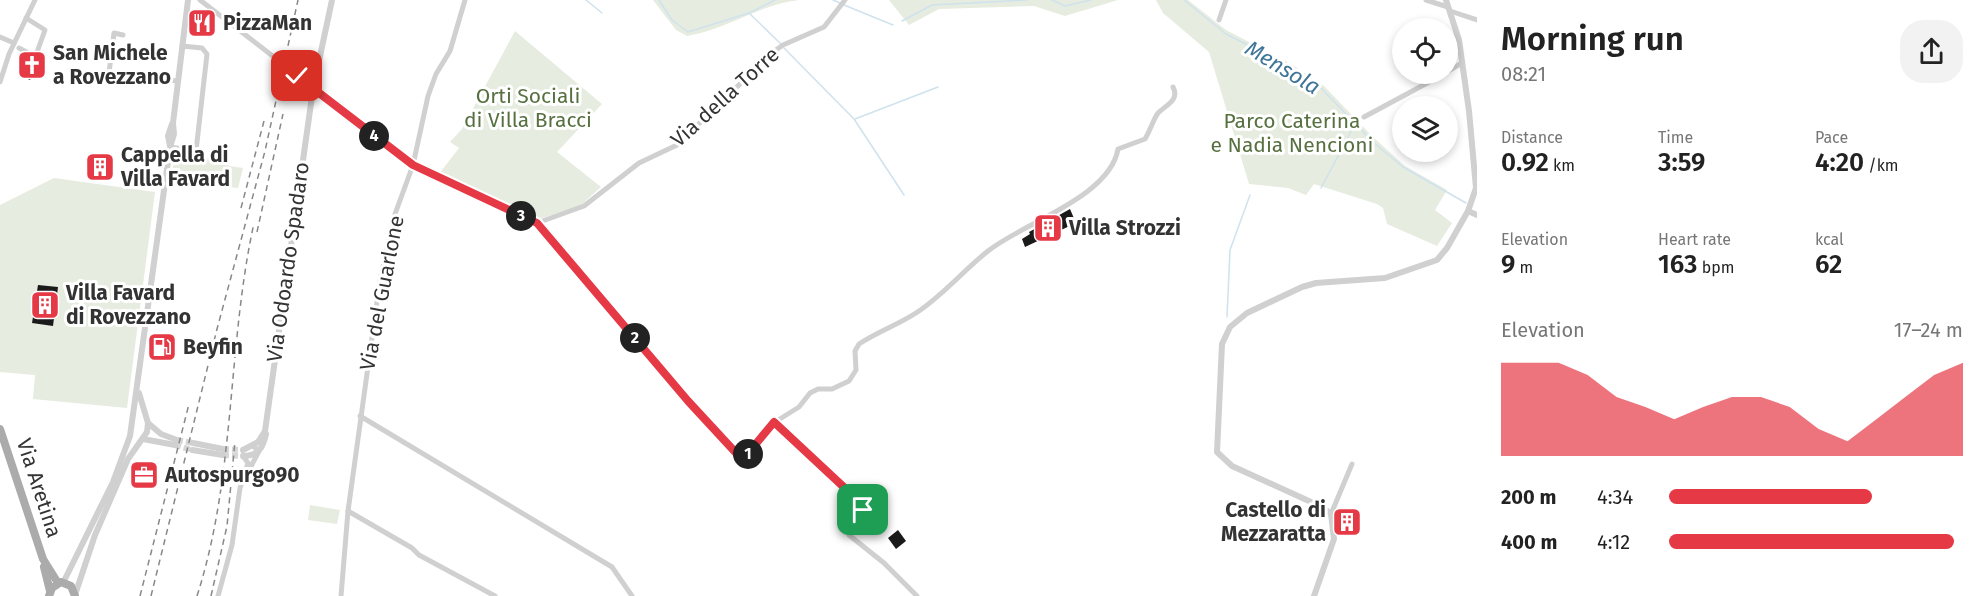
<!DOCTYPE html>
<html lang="en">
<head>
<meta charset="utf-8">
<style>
  :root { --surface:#fff; --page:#f2f2f2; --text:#222; --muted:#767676; --accent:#e63946 }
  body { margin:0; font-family:"Fira Sans",sans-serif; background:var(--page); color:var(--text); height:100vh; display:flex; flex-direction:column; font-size:22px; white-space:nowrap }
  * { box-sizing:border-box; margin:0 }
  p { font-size:20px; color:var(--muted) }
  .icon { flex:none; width:33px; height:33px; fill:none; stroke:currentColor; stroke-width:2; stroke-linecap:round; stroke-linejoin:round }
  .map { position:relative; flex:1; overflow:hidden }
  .drawer { display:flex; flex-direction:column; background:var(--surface); width:510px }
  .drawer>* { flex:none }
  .tools { position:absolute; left:1392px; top:18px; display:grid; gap:12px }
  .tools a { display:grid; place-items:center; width:66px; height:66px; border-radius:50%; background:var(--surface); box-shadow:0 3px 9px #0003; font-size:30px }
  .pin { position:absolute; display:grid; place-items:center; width:51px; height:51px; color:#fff; margin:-26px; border-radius:12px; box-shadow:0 3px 9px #0006 }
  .km { position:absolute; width:30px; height:30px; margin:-15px; border-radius:50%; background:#222; color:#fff; font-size:16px; line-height:30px; text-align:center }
  .round { display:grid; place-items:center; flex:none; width:63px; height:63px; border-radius:24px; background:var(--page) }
  .summary { display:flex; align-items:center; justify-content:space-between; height:102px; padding:0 24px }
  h1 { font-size:33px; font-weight:600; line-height:45px }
  .stats { display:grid; grid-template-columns:repeat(3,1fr); gap:9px; height:102px; padding:6px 24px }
  .stats div { display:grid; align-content:center }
  .stats b { font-size:26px; font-weight:600 }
  .stats small { font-size:16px; font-weight:400 }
  .stats p { font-size:16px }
  .chart { height:168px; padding:12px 24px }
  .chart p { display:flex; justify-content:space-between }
  .chart svg { width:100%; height:108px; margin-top:6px; fill:var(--accent); opacity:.7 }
  ul { padding:0 24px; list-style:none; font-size:20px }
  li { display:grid; grid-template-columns:96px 72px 1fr; align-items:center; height:45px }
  li i { height:15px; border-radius:8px; background:var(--accent) }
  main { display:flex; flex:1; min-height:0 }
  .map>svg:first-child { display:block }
</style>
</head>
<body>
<main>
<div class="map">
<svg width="1477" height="596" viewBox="0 0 1477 596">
  <rect width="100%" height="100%" fill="#fff"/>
  <g fill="#e6ecdf">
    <path d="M653 0H799C760 4 726 30 687 36L676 30Z"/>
    <polygon points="889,0 1118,0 1065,16 1034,6 939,9 909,25"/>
    <polygon points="1156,0 1188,0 1226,30 1291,64 1324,86 1373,137 1405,166 1447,190 1435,210 1452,223 1437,246 1387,224 1383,208 1377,204 1314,184 1306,195 1288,188 1249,184 1209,52 1163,13"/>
    <polygon points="515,31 602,104 557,152 601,187 580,206 536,220 439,174 459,148 450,142 462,129"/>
    <polygon points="175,154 222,160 229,166 243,168 238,188 171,181"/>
    <polygon points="54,178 155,192 127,408 33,399 35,375 0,372 0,205"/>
    <polygon points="310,505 340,510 337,524 308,520"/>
  </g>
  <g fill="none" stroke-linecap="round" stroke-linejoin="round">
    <g stroke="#cfe2ee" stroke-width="1.5">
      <polyline points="586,0 602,13"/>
      <polyline points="659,0 672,20 688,32 749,13 775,0"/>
      <polyline points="833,0 840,3"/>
      <polyline points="1052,0 1065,6 1091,0"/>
      <polyline points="1184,0 1226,34 1289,66 1321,88 1373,142 1403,167 1466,203"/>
      <polyline points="844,5 893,25"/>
      <polyline points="749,13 781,44"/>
      <polyline points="902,21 932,5 1027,0"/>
      <polyline points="784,48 854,119 904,195"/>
      <polyline points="855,119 938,87"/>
      <polyline points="1347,139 1355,124"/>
      <polyline points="1321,188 1344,145"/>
      <polyline points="1227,317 1230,250 1250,195"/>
    </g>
  </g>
  <g fill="#1a1a1a">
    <polygon points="41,58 35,70 38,71 36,75 33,74 30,80 21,76 30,59"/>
    <polygon points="1070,209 1076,223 1025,247 1022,239 1030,234 1029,232"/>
    <polygon points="38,285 58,287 53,326 32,323"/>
    <polygon points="1351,510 1356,523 1346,526 1348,533 1339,535 1337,517"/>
    <polygon points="898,530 906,541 896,549 888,538"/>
  </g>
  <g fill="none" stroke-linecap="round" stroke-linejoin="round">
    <polyline stroke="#d6d6d6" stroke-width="5" stroke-dasharray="5 2.5" stroke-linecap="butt" points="274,57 297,76"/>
    <g stroke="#d6d6d6" stroke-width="6" stroke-dasharray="6 3" stroke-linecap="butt">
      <polyline points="177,440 193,443"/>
      <polyline points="175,445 192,450"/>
      <polyline points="223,449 243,450"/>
      <polyline points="223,455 243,456"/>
    </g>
    <g stroke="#d0d0d0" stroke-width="5">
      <polyline points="200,0 274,57"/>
      <polyline points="1426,0 1448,7"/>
      <polyline points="1450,11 1477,20"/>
      <polyline points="26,18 45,30 36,55"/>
      <polyline points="1219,20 1226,0"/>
      <polyline points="123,35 114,33 109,73 177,81"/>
      <polyline points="0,37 14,43"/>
      <polyline points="19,48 30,54"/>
      <polyline points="1448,71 1462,63"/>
      <path d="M297 76 413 165 537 223 688 401 742 458 775 422 799 407 810 393 818 389H832L849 381 856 370 855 351 859 344C879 331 900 324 919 311 945 293 964 270 988 251 1023 223 1110 197 1118 149L1145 139C1150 131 1153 120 1158 113 1166 105 1180 100 1173 87"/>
      <polyline points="0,82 9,54 35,0"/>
      <polyline points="1364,117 1444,74"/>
      <polyline points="170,147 196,151 207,54 202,48 182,46"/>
      <polyline points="537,223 584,206 639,163 677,145 773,52 783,45 824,27 845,0"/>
      <polyline points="360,416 612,567 632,596"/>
      <polyline points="775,422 863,505 862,514 849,531 849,535 884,563 917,596"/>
      <polyline points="246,476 259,451 253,446"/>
      <polyline points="348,511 412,548 419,555 495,596"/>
      <polyline points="1331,514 1352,464"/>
      <polyline points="218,596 232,545 240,488 248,463 243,456"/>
      <polyline points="341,596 348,511 380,280 395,214 413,165 428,96 436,74 450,51 465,0"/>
    </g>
    <g stroke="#d0d0d0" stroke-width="6">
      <polyline points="170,146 168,136 172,124"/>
      <polyline points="1468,211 1477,215"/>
      <polyline points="148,423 161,434 177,440"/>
      <polyline points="143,439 175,445"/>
      <polyline points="193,443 223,449"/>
      <polyline points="192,450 223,455"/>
      <polyline points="243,450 258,442 265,431 313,89 332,0"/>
      <path d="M243 456C258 456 263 448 266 434"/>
      <polyline points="63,583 113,482 130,436 170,147 174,134 173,123 188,0"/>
      <polyline points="75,595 95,535 128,459 147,432 148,423 139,393"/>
      <polyline points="1314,596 1334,539 1331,514 1322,507 1232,466 1217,452 1222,344 1230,327 1247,313 1302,287 1316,283 1385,278 1437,260 1447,248 1468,211 1476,188 1469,111 1459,40 1446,0"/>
    </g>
    <g stroke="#ababab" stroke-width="8">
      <polyline points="0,429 43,559 58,583"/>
      <polyline points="44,567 50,591"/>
      <polyline points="49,596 52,588 61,582 71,586 75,596"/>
    </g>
    <g stroke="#888" stroke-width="1.5" stroke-dasharray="6 4.5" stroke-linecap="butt">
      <polyline points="241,208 264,121"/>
      <polyline points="257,232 283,114"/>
      <polyline points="140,596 189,404"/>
      <polyline points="151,596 217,329 265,151 298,0"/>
      <path d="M197 596C236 475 227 346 254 223"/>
      <polyline points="211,596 227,526 235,441"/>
    </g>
  </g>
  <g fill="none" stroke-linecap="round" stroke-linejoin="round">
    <g stroke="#fff" stroke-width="12">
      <polyline id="route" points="297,76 413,165 537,223 688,401 737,454 745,457 774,422 863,505 863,510"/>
    </g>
    <use href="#route" stroke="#e63946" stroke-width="8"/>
  </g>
  <defs>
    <g id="restaurant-square" transform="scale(1.5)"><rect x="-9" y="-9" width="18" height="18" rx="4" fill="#e63946" stroke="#fff"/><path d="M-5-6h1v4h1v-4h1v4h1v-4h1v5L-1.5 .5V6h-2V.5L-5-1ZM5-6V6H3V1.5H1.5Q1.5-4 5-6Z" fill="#fff"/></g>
    <g id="church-square" transform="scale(1.5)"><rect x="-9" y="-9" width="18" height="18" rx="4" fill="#e63946" stroke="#fff"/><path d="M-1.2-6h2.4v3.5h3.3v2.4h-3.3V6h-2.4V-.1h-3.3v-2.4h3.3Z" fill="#fff"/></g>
    <g id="building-square" transform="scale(1.5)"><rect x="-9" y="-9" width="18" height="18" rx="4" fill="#e63946" stroke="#fff"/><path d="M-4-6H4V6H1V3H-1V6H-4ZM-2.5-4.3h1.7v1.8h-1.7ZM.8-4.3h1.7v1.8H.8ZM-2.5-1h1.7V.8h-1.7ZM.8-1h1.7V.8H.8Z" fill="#fff"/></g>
    <g id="fuel-square" transform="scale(1.5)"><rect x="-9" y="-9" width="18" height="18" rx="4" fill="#e63946" stroke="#fff"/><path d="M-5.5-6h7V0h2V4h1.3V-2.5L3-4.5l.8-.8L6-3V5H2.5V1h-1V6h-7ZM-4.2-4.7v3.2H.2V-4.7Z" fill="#fff"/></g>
    <g id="office-square" transform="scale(1.5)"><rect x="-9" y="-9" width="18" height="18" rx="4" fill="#e63946" stroke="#fff"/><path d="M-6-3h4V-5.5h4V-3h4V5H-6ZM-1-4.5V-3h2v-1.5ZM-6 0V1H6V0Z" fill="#fff"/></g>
  </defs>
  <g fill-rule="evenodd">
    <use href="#restaurant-square" x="202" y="23"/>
    <use href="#church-square" x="32" y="65"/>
    <use href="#building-square" x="100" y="167"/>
    <use href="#building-square" x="1048" y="228"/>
    <use href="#building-square" x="45" y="305"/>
    <use href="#fuel-square" x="162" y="347"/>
    <use href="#office-square" x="144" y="475"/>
    <use href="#building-square" x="1347" y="522"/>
  </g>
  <g text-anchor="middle" stroke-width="6" stroke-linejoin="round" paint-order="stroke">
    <g font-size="21" font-weight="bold" fill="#333" stroke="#fff" text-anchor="start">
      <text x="223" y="30">PizzaMan</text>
      <text x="53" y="60">San Michele<tspan x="53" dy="24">a Rovezzano</tspan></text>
      <text x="121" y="162">Cappella di<tspan x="121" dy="24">Villa Favard</tspan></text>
      <text x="1069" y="235">Villa Strozzi</text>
      <text x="66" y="300">Villa Favard<tspan x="66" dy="24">di Rovezzano</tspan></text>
      <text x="183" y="354">Beyfin</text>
      <text x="165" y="482">Autospurgo90</text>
      <text x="1326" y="517" text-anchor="end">Castello di<tspan x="1326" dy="24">Mezzaratta</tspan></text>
    </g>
    <g font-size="21" fill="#56703f" stroke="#fff">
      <text x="528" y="103">Orti Sociali<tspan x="528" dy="24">di Villa Bracci</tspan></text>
      <text x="1292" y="128">Parco Caterina<tspan x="1292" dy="24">e Nadia Nencioni</tspan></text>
    </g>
    <g font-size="21" fill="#333" stroke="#fff">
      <text transform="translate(725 97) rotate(-42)" y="7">Via della Torre</text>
      <text transform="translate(288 262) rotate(-82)" y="7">Via Odoardo Spadaro</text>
      <text transform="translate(382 293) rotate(-79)" y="7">Via del Guarlone</text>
      <text transform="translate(39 488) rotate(72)" y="7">Via Aretina</text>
    </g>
    <g font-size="22" font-style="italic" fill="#3f7597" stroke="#fff">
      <text transform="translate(1283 67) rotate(31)" y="8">Mensola</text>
    </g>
  </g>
</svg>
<div class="tools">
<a><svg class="icon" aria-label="locate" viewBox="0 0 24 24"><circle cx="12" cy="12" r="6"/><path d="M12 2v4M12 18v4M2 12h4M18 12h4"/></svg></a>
<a><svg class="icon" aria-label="layers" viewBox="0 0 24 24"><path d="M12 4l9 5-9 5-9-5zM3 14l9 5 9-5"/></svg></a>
</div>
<div class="pin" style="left:863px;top:510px;background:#1e9e55"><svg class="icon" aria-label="arrive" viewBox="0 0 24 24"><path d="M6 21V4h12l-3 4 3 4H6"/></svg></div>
<div class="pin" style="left:297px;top:76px;background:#d93025"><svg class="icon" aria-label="check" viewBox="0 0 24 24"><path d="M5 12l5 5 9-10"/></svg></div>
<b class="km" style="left:748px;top:454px">1</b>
<b class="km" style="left:635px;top:338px">2</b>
<b class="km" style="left:521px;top:216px">3</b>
<b class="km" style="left:374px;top:136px">4</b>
</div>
<section class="drawer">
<div class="summary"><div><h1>Morning run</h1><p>08:21</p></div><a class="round"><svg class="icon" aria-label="share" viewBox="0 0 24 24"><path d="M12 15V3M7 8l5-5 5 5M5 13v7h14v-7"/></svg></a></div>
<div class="stats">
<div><p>Distance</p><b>0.92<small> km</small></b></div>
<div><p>Time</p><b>3:59</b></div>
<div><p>Pace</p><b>4:20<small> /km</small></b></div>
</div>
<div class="stats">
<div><p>Elevation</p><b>9<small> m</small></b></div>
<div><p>Heart rate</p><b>163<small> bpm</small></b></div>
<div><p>kcal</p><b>62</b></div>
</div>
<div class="chart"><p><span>Elevation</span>17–24 m</p>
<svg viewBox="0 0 160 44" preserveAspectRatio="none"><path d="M0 44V6L10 6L20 6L30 11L40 20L50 24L60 29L70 24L80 20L90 20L100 24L110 33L120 38L130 29L140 20L150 11L160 6V44z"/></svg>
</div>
<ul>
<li><b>200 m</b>4:34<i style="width:69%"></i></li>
<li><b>400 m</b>4:12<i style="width:97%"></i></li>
</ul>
</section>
</main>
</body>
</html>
